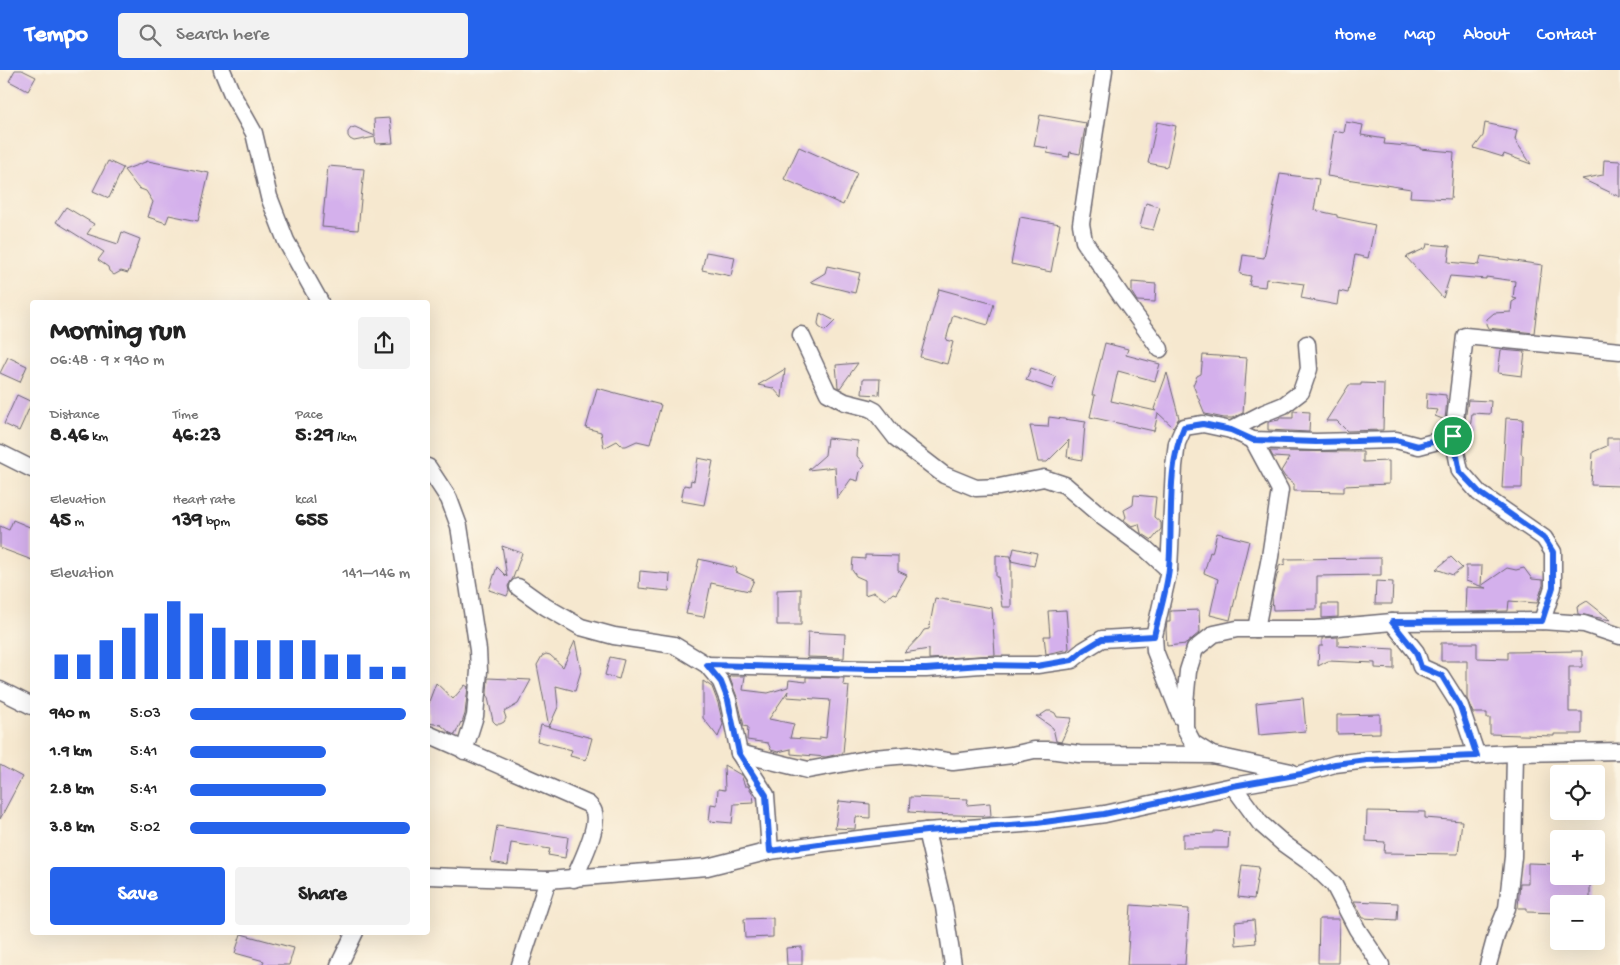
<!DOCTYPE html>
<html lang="en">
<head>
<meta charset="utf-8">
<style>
  :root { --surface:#fff; --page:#f2f2f2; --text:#222; --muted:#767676; --accent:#2563eb }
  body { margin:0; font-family:"Gochi Hand",sans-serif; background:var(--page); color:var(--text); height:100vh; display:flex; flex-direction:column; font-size:19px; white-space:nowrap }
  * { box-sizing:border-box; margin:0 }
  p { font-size:16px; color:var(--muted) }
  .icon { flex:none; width:28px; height:28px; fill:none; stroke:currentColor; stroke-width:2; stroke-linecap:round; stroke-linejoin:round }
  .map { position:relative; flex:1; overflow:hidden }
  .details { position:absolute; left:30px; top:230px; width:400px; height:635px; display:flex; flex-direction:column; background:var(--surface); border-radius:5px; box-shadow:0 5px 20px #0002 }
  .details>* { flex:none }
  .controls { position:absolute; left:1550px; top:695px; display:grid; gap:10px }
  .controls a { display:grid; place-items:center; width:55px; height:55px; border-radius:5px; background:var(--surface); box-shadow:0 5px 20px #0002; font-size:25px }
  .pin { position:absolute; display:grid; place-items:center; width:42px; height:42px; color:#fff; margin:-21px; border:2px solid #fff; border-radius:50%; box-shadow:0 1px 5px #0007 }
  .round { display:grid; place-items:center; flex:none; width:52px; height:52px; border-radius:5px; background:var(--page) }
  .head { display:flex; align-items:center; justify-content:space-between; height:85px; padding:0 20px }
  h1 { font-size:28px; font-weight:800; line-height:38px }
  .figures { display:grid; grid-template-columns:repeat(3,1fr); gap:8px; height:85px; padding:5px 20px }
  .figures div { display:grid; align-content:center }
  .figures b { font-size:21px; font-weight:800 }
  .figures small { font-size:14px; font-weight:400 }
  .figures p { font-size:14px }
  .chart { height:140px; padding:10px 20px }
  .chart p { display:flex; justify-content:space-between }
  .chart svg { width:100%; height:90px; margin-top:5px; stroke:var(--accent); stroke-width:6 }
  .primary-button { display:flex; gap:10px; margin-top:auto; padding:10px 20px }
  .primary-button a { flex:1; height:58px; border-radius:5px; background:var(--accent); color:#fff; font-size:20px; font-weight:800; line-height:58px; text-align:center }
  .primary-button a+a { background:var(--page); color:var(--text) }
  ul { padding:0 20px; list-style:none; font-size:16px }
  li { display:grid; grid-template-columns:80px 60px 1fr; align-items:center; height:38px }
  li i { height:12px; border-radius:6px; background:var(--accent) }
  header { display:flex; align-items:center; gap:30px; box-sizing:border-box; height:70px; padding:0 25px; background:var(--accent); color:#fff }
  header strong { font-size:24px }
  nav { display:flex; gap:28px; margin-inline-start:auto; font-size:18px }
  .search { width:350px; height:45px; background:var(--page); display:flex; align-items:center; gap:12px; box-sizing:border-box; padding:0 18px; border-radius:5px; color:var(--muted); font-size:19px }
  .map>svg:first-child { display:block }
</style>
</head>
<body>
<header>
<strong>Tempo</strong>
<div class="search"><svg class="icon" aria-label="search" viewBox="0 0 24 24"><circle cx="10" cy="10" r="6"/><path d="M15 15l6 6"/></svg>Search here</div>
<nav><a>Home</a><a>Map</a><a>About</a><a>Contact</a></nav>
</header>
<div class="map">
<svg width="1620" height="895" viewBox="0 0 1620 895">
  <rect width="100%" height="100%" fill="#fcf5e5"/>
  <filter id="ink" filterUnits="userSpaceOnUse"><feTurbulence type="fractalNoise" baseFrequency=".02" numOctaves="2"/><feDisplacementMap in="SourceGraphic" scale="10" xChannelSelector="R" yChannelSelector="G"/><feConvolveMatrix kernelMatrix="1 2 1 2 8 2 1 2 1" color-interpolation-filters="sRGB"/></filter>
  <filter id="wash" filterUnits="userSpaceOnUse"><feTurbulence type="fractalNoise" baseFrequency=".0096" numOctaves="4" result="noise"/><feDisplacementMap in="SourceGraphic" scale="20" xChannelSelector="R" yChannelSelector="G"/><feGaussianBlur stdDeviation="1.12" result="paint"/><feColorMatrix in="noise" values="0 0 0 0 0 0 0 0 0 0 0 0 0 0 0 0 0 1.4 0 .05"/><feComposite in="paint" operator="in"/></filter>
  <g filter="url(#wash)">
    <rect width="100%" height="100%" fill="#f6e8cf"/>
    <g id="blocks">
      <g fill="#d4b0ec" fill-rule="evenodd">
        <polygon points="15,0 22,0 36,7 28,21 9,11"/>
        <polygon points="1040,45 1086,53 1080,84 1070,82 1069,87 1047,83 1048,78 1034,76"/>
        <polygon points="390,48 393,73 376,74 375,67 354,71 350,69 348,66 348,62 351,58 355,57 375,66 374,49"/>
        <polygon points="1157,52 1176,56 1167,97 1148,93"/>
        <polygon points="1346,52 1363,55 1361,65 1385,69 1384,74 1420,77 1420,79 1454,82 1451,129 1410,127 1411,119 1327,106 1334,61 1344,63"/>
        <polygon points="1485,53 1517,60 1515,70 1531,94 1504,84 1503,87 1474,78 1483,66"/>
        <polygon points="799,77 857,103 843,135 784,109"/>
        <polygon points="1604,90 1620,91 1620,127 1582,109 1603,105"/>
        <polygon points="108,91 123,98 109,128 93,121"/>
        <polygon points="148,91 209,103 198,151 169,145 166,153 148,147 153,132 146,121 138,118 124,100"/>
        <polygon points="328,96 364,99 358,160 322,157"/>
        <polygon points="1280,104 1319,109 1314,140 1337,145 1337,147 1375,155 1368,188 1355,185 1348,223 1339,221 1337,235 1301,228 1304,214 1266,209 1265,217 1249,215 1251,206 1240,204 1243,185 1264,188"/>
        <polygon points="1146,133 1160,137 1153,160 1140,157"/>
        <polygon points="66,137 94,154 87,164 118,174 122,162 140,169 128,203 121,201 114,205 109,201 108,197 98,190 104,182 56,152"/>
        <polygon points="1020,147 1060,154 1051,202 1011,194"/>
        <polygon points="1427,174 1450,176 1448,192 1479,195 1481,186 1542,195 1534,263 1488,258 1486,254 1487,249 1494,243 1511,242 1512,232 1517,229 1513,228 1515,211 1486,207 1486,209 1450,206 1443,228 1406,187 1426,178"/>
        <polygon points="706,182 735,187 731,206 702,200"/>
        <polygon points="827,196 860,203 855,223 810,212 825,203"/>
        <polygon points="1132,212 1156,214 1155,232 1137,231 1132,223"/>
        <polygon points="939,219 994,234 988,255 953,245 946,270 953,272 947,294 920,287"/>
        <polygon points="820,243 835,251 825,261 819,257 818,253"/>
        <polygon points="1105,273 1128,279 1126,285 1160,294 1155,311 1118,301 1111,331 1156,341 1154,339 1167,303 1179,348 1173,357 1158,343 1154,361 1090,347 1095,325 1092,325"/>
        <polygon points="1501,280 1525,282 1522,306 1498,303"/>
        <polygon points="1203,285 1247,288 1243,343 1232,348 1224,348 1205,344 1193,315 1197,306 1201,304"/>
        <polygon points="8,287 27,296 20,312 0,303"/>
        <polygon points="858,293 840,318 838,317 836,295"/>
        <polygon points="1031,298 1056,307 1052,319 1026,310"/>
        <polygon points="785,299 782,328 773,318 758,315"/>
        <polygon points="863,309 880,309 879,325 862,324"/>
        <polygon points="1361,313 1384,314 1383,360 1347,361 1337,351 1326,351 1349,315 1361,315"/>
        <polygon points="597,318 661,335 650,374 637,371 626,376 622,376 617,371 604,378 601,362 586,358"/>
        <polygon points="1427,323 1446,325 1446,328 1447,329 1445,350 1435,346 1438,340 1426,339"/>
        <polygon points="17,325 32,332 19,361 4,354"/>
        <polygon points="1468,330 1491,331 1490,344 1472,343 1470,359 1464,357"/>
        <polygon points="1293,341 1310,342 1309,362 1268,360 1268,352 1279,350 1279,348 1293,348"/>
        <polygon points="1049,347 1086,352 1085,354 1082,390 1067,387 1069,370 1047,392 1038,392 1030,356 1048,357"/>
        <polygon points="1506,348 1523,349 1521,384 1523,385 1522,418 1502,418"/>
        <polygon points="827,368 858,371 857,386 865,396 860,401 858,411 851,409 837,429 835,397 808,400 825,385"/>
        <polygon points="1607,368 1620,368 1620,416 1591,415 1593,382 1607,376"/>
        <polygon points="1270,381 1363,382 1363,392 1389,391 1389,414 1344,416 1344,422 1294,421 1294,414 1285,407 1281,401 1289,388 1273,387"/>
        <polygon points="698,388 713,391 704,435 681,431 684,415 690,416 691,410 694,411"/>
        <polygon points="1134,425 1156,427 1154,447 1161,453 1161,459 1152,470 1141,463 1139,454 1132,456 1124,450 1126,447 1124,440 1133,435"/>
        <polygon points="13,450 32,458 32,490 0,478 0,456 9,460"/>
        <polygon points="1217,463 1249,471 1230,550 1210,545 1218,509 1204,503 1210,482 1212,483"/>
        <polygon points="502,476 522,483 513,508 508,516 509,521 507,526 489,520 497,497 507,507"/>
        <polygon points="1014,478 1037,483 1034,496 1011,491"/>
        <polygon points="865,485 898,486 898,501 907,505 896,524 893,523 885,530 874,522 865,525 865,510 856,506 852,500 853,488 865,489"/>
        <polygon points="996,485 1011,486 1011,537 1002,537 998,507 996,507"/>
        <polygon points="1451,487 1462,498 1453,505 1436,499"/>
        <polygon points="1381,488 1381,505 1317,506 1317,539 1273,540 1272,527 1277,505 1278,504 1279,496 1285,494 1285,489"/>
        <polygon points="699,489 737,498 736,502 754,510 749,521 711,513 704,547 686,544"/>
        <polygon points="1466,496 1482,496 1481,516 1507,498 1516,500 1524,498 1532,509 1543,510 1543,515 1537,533 1509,531 1508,541 1465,542 1466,517 1486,518 1466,511"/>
        <polygon points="640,501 670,504 669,521 639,518"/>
        <polygon points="1376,511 1393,512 1392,534 1375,534"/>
        <polygon points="801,519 801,555 777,555 777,520"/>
        <polygon points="935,528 992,538 995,585 929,589 929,579 904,583 920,566 924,560 929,559"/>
        <polygon points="1587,531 1611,550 1578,544 1577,537"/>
        <polygon points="1322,534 1338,534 1338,547 1322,548"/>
        <polygon points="1066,540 1069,579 1046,584 1044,566 1050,566 1048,541"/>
        <polygon points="1199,540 1200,562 1186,574 1167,576 1166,559 1167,552 1170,552 1170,541"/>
        <polygon points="808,562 845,564 844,588 807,587"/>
        <polygon points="1338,567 1338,576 1394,579 1394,599 1375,598 1375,593 1328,591 1318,596 1319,576 1322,576 1322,568"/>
        <polygon points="575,571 581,601 575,621 556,616 558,637 549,657 592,668 586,690 570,686 572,680 537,671 541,655 549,657 537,595 542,586 546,584 550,585 563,597"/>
        <polygon points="1441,573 1477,573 1477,588 1508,589 1508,582 1582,581 1582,597 1569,597 1569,642 1582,642 1582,664 1554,664 1554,666 1490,664 1490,648 1487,648 1487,643 1473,643 1467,629 1467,591 1441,591"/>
        <polygon points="610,587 624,590 619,609 605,605"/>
        <path d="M729 606H745L743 620 768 623 788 617 789 610 806 612V607L844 608 843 615 849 616 843 683 826 687 791 684V679L778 682 771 680 768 673 747 670 748 657 744 656 737 627ZM788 621 787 627 830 630 826 668 820 667V670L790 668 794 654 769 649Z"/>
        <polygon points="488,608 531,610 518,634 504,642 506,648 504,652 500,654 496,654 493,651 487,623"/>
        <polygon points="703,611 712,617 718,633 723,654 718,667 703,648"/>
        <polygon points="436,613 453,629 465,615 468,617 465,644 462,653 461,652 455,665 450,663 441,655 428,653 428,634"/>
        <polygon points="1303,628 1306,661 1259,665 1256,633"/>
        <polygon points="1047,641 1051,641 1055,643 1057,647 1072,648 1061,672 1056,671 1053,658 1036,646 1042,646 1041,645"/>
        <polygon points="1380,644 1380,663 1337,664 1337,645"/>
        <polygon points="0,695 22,707 0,749"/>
        <polygon points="724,695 741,705 745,716 748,716 753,724 754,733 734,734 732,753 709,751 711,734 717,735 718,719 725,720"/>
        <polygon points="910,727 968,729 967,735 990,733 991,746 924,744 924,743 909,742"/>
        <polygon points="839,731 870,734 870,748 856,747 855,759 835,758"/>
        <polygon points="1367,741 1425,742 1425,748 1462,751 1458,784 1384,783 1385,772 1366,771"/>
        <polygon points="497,756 568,767 565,788 548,785 550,779 511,773 508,795 491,792"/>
        <polygon points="1214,761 1229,762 1228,778 1183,778 1183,764 1214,763"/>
        <polygon points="1528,793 1559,794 1559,806 1590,806 1590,834 1559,834 1559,843 1527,842 1527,838 1518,838 1520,813 1528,813"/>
        <polygon points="1242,795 1259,797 1254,829 1238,827"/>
        <polygon points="1354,831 1398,833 1397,850 1363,848"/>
        <polygon points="1131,835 1189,839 1185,895 1127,895"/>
        <polygon points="773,848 773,867 745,868 744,849"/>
        <polygon points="1319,849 1339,849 1338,893 1318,893"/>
        <polygon points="1254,850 1256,873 1236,875 1235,852"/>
        <polygon points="241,864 294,878 289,895 262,895 264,891 235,883"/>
        <polygon points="802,877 802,895 787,895 786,878"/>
      </g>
    </g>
  </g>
  <g filter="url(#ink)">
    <use href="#blocks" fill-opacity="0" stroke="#6c676f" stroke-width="1"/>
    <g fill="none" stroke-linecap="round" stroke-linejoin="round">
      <g stroke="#6c676f" stroke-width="19">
        <g id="street">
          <polyline points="222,0 232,24 254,63 269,127 286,171 320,232"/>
          <polyline points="1104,0 1081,154 1084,171 1122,227 1160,279"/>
          <polyline points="801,265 828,323 845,332 869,338 875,341 896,368 944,405 976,418 999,417 1044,408 1065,415 1100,445 1146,479 1169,500"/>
          <polyline points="1231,360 1253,370 1316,372 1396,370 1419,376 1453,367"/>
          <polyline points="1253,370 1280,420 1270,487 1256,559"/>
          <polyline points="0,383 32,399"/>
          <polyline points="428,397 449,429 459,456 478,580 479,601 475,646 464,681"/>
          <polyline points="518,517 546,537 581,557 614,566 674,575 707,595 721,612 728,630 739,683 766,725 770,781"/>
          <polyline points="1542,551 1553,517 1553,482 1544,468 1479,423 1460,401 1453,367 1465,266 1620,281"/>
          <polyline points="1392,552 1416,582 1421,597 1441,606 1460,636 1477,686"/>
          <polyline points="707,595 871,599 926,599 981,595 1037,595 1072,590 1084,580 1102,569 1154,566"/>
          <polyline points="0,620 32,636"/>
          <polyline points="1181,647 1155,581 1154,566 1169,500 1174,396 1177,373 1184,357 1203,354 1231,360 1264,343 1284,335 1301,322 1309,299 1307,274"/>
          <path d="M428 664 588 734C590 736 592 738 593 740 601 755 580 794 574 809"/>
          <polyline points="739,683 808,700 873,688 909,685 953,692 1012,685 1034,680 1049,680 1079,684 1212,685"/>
          <polyline points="1291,702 1212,685 1193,673 1185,658 1185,633 1188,601 1195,579 1214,564 1237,559 1316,559 1392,552 1542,551 1584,554 1620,566"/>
          <polyline points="1233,716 1260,753 1284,774 1312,794 1334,815 1357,859 1381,895"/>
          <polyline points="926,761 944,837 953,895"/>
          <polyline points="428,806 548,810 707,797 770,781 825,773 926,761 1037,753 1105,744 1233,716 1301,704 1335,694 1367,690 1515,683 1620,681"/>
          <polyline points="339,895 355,862"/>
          <polyline points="520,895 548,810"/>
          <polyline points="1488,895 1497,862 1507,838 1513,787 1515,683"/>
        </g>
      </g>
      <use href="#street" stroke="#fff" stroke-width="16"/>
    </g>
  </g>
  <g fill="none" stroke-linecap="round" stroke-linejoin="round" filter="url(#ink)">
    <g stroke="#fff" stroke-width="10">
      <path id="route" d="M1203 354 1231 360 1253 370 1316 372 1396 370 1418 376 1453 366 1460 402 1480 423 1544 468 1553 482V517L1542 551 1392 552 1416 582 1421 597 1442 606 1460 636 1477 686 1367 690 1335 694 1301 704 1233 716 1104 744 1037 753 926 761 826 773 770 781 766 725 739 683 728 630 721 612 707 595 871 599H926L981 595 1037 596 1072 590 1084 580 1102 569 1154 566C1159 544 1167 520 1169 498 1173 453 1166 398 1184 357Z"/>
    </g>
    <use href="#route" stroke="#2563eb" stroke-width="6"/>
  </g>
</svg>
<div class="controls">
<a><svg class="icon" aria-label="locate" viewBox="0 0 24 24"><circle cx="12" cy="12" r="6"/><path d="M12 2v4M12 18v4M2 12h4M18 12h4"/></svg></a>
<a>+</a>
<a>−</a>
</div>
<div class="pin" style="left:1453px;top:366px;background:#1e9e55"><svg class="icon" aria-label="arrive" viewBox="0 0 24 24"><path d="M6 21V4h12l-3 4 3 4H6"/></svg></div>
<section class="details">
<div class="head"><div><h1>Morning run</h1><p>06:48 · 9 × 940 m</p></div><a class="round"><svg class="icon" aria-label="share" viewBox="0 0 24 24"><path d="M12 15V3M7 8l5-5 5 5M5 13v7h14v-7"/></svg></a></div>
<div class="figures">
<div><p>Distance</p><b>8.46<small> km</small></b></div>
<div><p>Time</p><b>46:23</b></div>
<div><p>Pace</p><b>5:29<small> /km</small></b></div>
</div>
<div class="figures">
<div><p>Elevation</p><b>45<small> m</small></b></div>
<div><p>Heart rate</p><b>139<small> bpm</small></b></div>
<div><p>kcal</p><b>655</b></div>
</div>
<div class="chart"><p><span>Elevation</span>141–146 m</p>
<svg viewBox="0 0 160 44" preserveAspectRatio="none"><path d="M5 44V32M15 44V32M25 44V25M35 44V19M45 44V12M55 44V6M65 44V12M75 44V19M85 44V25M95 44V25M105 44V25M115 44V25M125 44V32M135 44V32M145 44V38M155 44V38"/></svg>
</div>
<ul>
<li><b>940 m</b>5:03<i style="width:98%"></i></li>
<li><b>1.9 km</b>5:41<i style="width:62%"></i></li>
<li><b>2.8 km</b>5:41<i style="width:62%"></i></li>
<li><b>3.8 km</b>5:02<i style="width:100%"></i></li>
</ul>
<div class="primary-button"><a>Save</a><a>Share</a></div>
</section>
</div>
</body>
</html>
